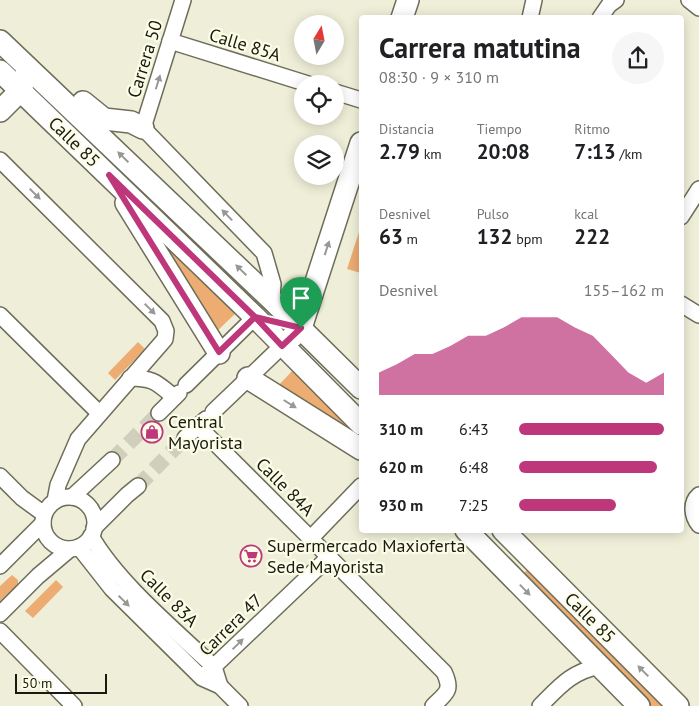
<!DOCTYPE html>
<html lang="es">
<head>
<meta charset="utf-8">
<style>
  :root { --surface:#fff; --page:#f6f6f6; --text:#202124; --muted:#757577; --accent:#bd377a }
  body { margin:0; font-family:"PT Sans",sans-serif; background:var(--page); color:var(--text); height:100vh; display:flex; flex-direction:column; font-size:19px; white-space:nowrap }
  * { box-sizing:border-box; margin:0 }
  p { font-size:16px; color:var(--muted) }
  .icon { flex:none; width:28px; height:28px; fill:none; stroke:currentColor; stroke-width:2; stroke-linecap:round; stroke-linejoin:round }
  .map { position:relative; flex:1; overflow:hidden }
  .sheet { position:absolute; left:359px; top:15px; width:325px; height:518px; display:flex; flex-direction:column; background:var(--surface); border-radius:5px; box-shadow:0 2px 12px #0003 }
  .sheet>* { flex:none }
  .needle { width:32px; rotate:10deg }
  .fabs { position:absolute; left:294px; top:15px; display:grid; gap:10px }
  .fabs a { display:grid; place-items:center; width:50px; height:50px; border-radius:50%; background:var(--surface); box-shadow:0 2px 12px #0003; font-size:25px }
  .scale { position:absolute; left:15px; bottom:12px; width:92px; box-sizing:border-box; padding-left:5px; border:2px solid #191912; border-top:0; font-size:14px; line-height:18px; white-space:nowrap; color:#191912; -webkit-text-stroke:4px #fcfde7; paint-order:stroke }
  .pin { position:absolute; display:grid; place-items:center; width:42px; height:42px; color:#fff; margin:-51px -21px; border-radius:50% 50% 50% 0; rotate:-45deg; box-shadow:0 0 5px #0007 }
  .pin .icon { rotate:45deg }
  .round { display:grid; place-items:center; flex:none; width:52px; height:52px; border-radius:26px; background:var(--page) }
  .summary { display:flex; align-items:center; justify-content:space-between; height:85px; padding:0 20px }
  h1 { font-size:28px; font-weight:700; line-height:38px }
  .metrics { display:grid; grid-template-columns:repeat(3,1fr); gap:8px; height:85px; padding:5px 20px }
  .metrics div { display:grid; align-content:center }
  .metrics b { font-size:21px; font-weight:700 }
  .metrics small { font-size:14px; font-weight:400 }
  .metrics p { font-size:14px }
  .chart { height:140px; padding:10px 20px }
  .chart p { display:flex; justify-content:space-between }
  .chart svg { width:100%; height:90px; margin-top:5px; fill:var(--accent); opacity:.7 }
  ul { padding:0 20px; list-style:none; font-size:16px }
  li { display:grid; grid-template-columns:80px 60px 1fr; align-items:center; height:38px }
  li i { height:12px; border-radius:6px; background:var(--accent) }
  .map>svg:first-child { display:block }
</style>
</head>
<body>
<div class="map">
<svg width="699" height="706" viewBox="0 0 699 706">
  <rect width="100%" height="100%" fill="#efefd9"/>
  <g fill="#edac72">
    <polygon points="53,97 254,293 246,301 38,98"/>
    <polygon points="148,221 237,312 215,333"/>
    <polygon points="361,226 361,273 347,269"/>
    <polygon points="138,342 145,349 115,380 108,373"/>
    <polygon points="293,370 361,437 361,443 278,386"/>
    <polygon points="530,567 666,706 650,706 522,575"/>
    <polygon points="12,575 18,580 18,584 0,601 0,586"/>
    <polygon points="56,580 63,587 33,618 25,611"/>
  </g>
  <g fill="none" stroke-linecap="round" stroke-linejoin="round">
    <g stroke="#cfcfbb" stroke-width="15" stroke-dasharray="15 8" stroke-linecap="butt">
      <polyline points="112,460 159,413"/>
      <polyline points="138,486 185,438"/>
    </g>
    <g stroke="#6d6d5a" stroke-width="18">
      <g id="street">
        <polyline points="183,0 143,128 264,253 273,284 272,300"/>
        <polyline points="689,0 699,8"/>
        <polyline points="530,18 534,0"/>
        <polyline points="600,18 609,5 616,0"/>
        <polyline points="170,41 308,84"/>
        <polyline points="335,92 361,100"/>
        <polyline points="0,160 162,321 166,331 165,339 78,439 58,485 55,501"/>
        <polyline points="681,217 699,189"/>
        <polyline points="681,304 699,315"/>
        <polyline points="0,315 99,413"/>
        <path d="M130 378C154 378 157 383 174 397"/>
        <polyline points="186,385 255,317"/>
        <polyline points="213,412 283,345"/>
        <polyline points="159,413 179,393"/>
        <path d="M198 426 444 672C453 691 446 693 433 706"/>
        <polyline points="185,438 206,419"/>
        <polyline points="0,476 22,498 44,514"/>
        <path d="M699 495C690 503 692 516 699 525"/>
        <polyline points="72,497 112,460"/>
        <circle cx="69" cy="523" r="26"/>
        <polyline points="94,528 127,495 138,486"/>
        <path d="M91 536C118 583 174 629 214 667L220 686"/>
        <polyline points="310,539 361,486"/>
        <polyline points="79,547 112,589 202,678 220,686 240,706"/>
        <polyline points="0,566 43,523"/>
        <polyline points="0,614 38,576 70,549"/>
        <polyline points="0,631 74,706"/>
        <polyline points="207,673 329,557"/>
        <path d="M540 706C560 686 571 672 600 666"/>
      </g>
    </g>
    <g stroke="#6d6d5a" stroke-width="24">
      <g id="secondary">
        <polyline points="402,18 408,0"/>
        <polyline points="0,41 272,300 361,388"/>
        <polyline points="0,71 255,317 361,424"/>
        <polyline points="83,102 104,119 131,122 143,128"/>
        <polyline points="0,111 21,90 25,76"/>
        <polyline points="126,203 219,353"/>
        <polyline points="292,337 301,328 361,143"/>
        <polyline points="248,378 361,449"/>
        <polyline points="466,530 639,706"/>
        <polyline points="503,530 678,706"/>
      </g>
    </g>
    <use href="#street" stroke="#fff" stroke-width="15"/>
    <use href="#secondary" stroke="#fff" stroke-width="21"/>
  </g>
  <defs><path id="oneway-solid" d="M-6-.8H1V-3.2L6.5 0L1 3.2V.8H-6Z" transform="scale(1.25)"/></defs>
  <g fill="#989894">
    <use href="#oneway-solid" transform="translate(158 82) rotate(-73)"/>
    <use href="#oneway-solid" transform="translate(123 157) rotate(-136)"/>
    <use href="#oneway-solid" transform="translate(35 194) rotate(45)"/>
    <use href="#oneway-solid" transform="translate(227 215) rotate(-134)"/>
    <use href="#oneway-solid" transform="translate(327 248) rotate(-72)"/>
    <use href="#oneway-solid" transform="translate(241 270) rotate(-136)"/>
    <use href="#oneway-solid" transform="translate(150 309) rotate(45)"/>
    <use href="#oneway-solid" transform="translate(290 404) rotate(32)"/>
    <use href="#oneway-solid" transform="translate(525 590) rotate(46)"/>
    <use href="#oneway-solid" transform="translate(124 601) rotate(44)"/>
    <use href="#oneway-solid" transform="translate(238 644) rotate(-44)"/>
    <use href="#oneway-solid" transform="translate(643 671) rotate(-135)"/>
  </g>
  <g fill="none" stroke-linecap="round" stroke-linejoin="round">
    <g stroke="#fff" stroke-width="10">
      <polyline id="route" points="301,328 255,317 109,175 219,352 255,317 282,346 301,328"/>
    </g>
    <use href="#route" stroke="#bd377a" stroke-width="6"/>
  </g>
  <defs>
    <g id="shop-ring" transform="scale(1.125)"><circle r="9.5" fill="#fcfde7" stroke="#bd377a" stroke-width="1.5"/><path d="M-5-2.5h2.3a2.7 3.5 0 0 1 5.4 0H5L5.5 6h-11ZM-1.5-2.5h3a1.5 2.3 0 0 0-3 0Z" fill="#bd377a"/></g>
    <g id="supermarket-ring" transform="scale(1.125)"><circle r="9.5" fill="#fcfde7" stroke="#bd377a" stroke-width="1.5"/><path d="M-6-5.5h2.5l.6 2H6L4.5 2H-2.5L-4.4-4H-6ZM-1.5 3.2a1.3 1.3 0 1 0 .1 0ZM3 3.2a1.3 1.3 0 1 0 .1 0Z" fill="#bd377a"/></g>
  </defs>
  <g fill-rule="evenodd">
    <use href="#shop-ring" x="152" y="432"/>
    <use href="#supermarket-ring" x="251" y="556"/>
  </g>
  <g text-anchor="middle" stroke-width="4.5" stroke-linejoin="round" paint-order="stroke">
    <g font-size="18" fill="#191912" stroke="#fcfde7">
      <text transform="translate(245 45) rotate(17)" y="6">Calle 85A</text>
      <text transform="translate(145 59) rotate(-73)" y="6">Carrera 50</text>
      <text transform="translate(74 142) rotate(44)" y="6">Calle 85</text>
      <text transform="translate(285 487) rotate(45)" y="6">Calle 84A</text>
      <text transform="translate(169 598) rotate(45)" y="6">Calle 83A</text>
      <text transform="translate(590 618) rotate(45)" y="6">Calle 85</text>
      <text transform="translate(231 625) rotate(-44)" y="6">Carrera 47</text>
    </g>
    <g font-size="18" fill="#191912" stroke="#fcfde7" text-anchor="start">
      <text x="168" y="428">Central<tspan x="168" dy="21">Mayorista</tspan></text>
      <text x="267" y="552">Supermercado Maxioferta<tspan x="267" dy="21">Sede Mayorista</tspan></text>
    </g>
  </g>
</svg>
<div class="fabs">
<a><svg class="needle" viewBox="-14 -14 28 28"><path d="M0-13l5 13h-10z" fill="#e53935"/><path d="M0 13l5-13h-10z" fill="#757577"/></svg></a>
<a><svg class="icon" aria-label="locate" viewBox="0 0 24 24"><circle cx="12" cy="12" r="6"/><path d="M12 2v4M12 18v4M2 12h4M18 12h4"/></svg></a>
<a><svg class="icon" aria-label="layers" viewBox="0 0 24 24"><path d="M12 4l9 5-9 5-9-5zM3 14l9 5 9-5"/></svg></a>
</div>
<div class="scale">50 m</div>
<div class="pin" style="left:301px;top:328px;background:#1e9e55"><svg class="icon" aria-label="arrive" viewBox="0 0 24 24"><path d="M6 21V4h12l-3 4 3 4H6"/></svg></div>
<section class="sheet">
<div class="summary"><div><h1>Carrera matutina</h1><p>08:30 · 9 × 310 m</p></div><a class="round"><svg class="icon" aria-label="share" viewBox="0 0 24 24"><path d="M12 15V3M7 8l5-5 5 5M5 13v7h14v-7"/></svg></a></div>
<div class="metrics">
<div><p>Distancia</p><b>2.79<small> km</small></b></div>
<div><p>Tiempo</p><b>20:08</b></div>
<div><p>Ritmo</p><b>7:13<small> /km</small></b></div>
</div>
<div class="metrics">
<div><p>Desnivel</p><b>63<small> m</small></b></div>
<div><p>Pulso</p><b>132<small> bpm</small></b></div>
<div><p>kcal</p><b>222</b></div>
</div>
<div class="chart"><p><span>Desnivel</span>155–162 m</p>
<svg viewBox="0 0 160 44" preserveAspectRatio="none"><path d="M0 44V33L10 29L20 24L30 24L40 20L50 15L60 15L70 11L80 6L90 6L100 6L110 11L120 15L130 24L140 33L150 38L160 33V44z"/></svg>
</div>
<ul>
<li><b>310 m</b>6:43<i style="width:100%"></i></li>
<li><b>620 m</b>6:48<i style="width:95%"></i></li>
<li><b>930 m</b>7:25<i style="width:67%"></i></li>
</ul>
</section>
</div>
</body>
</html>
